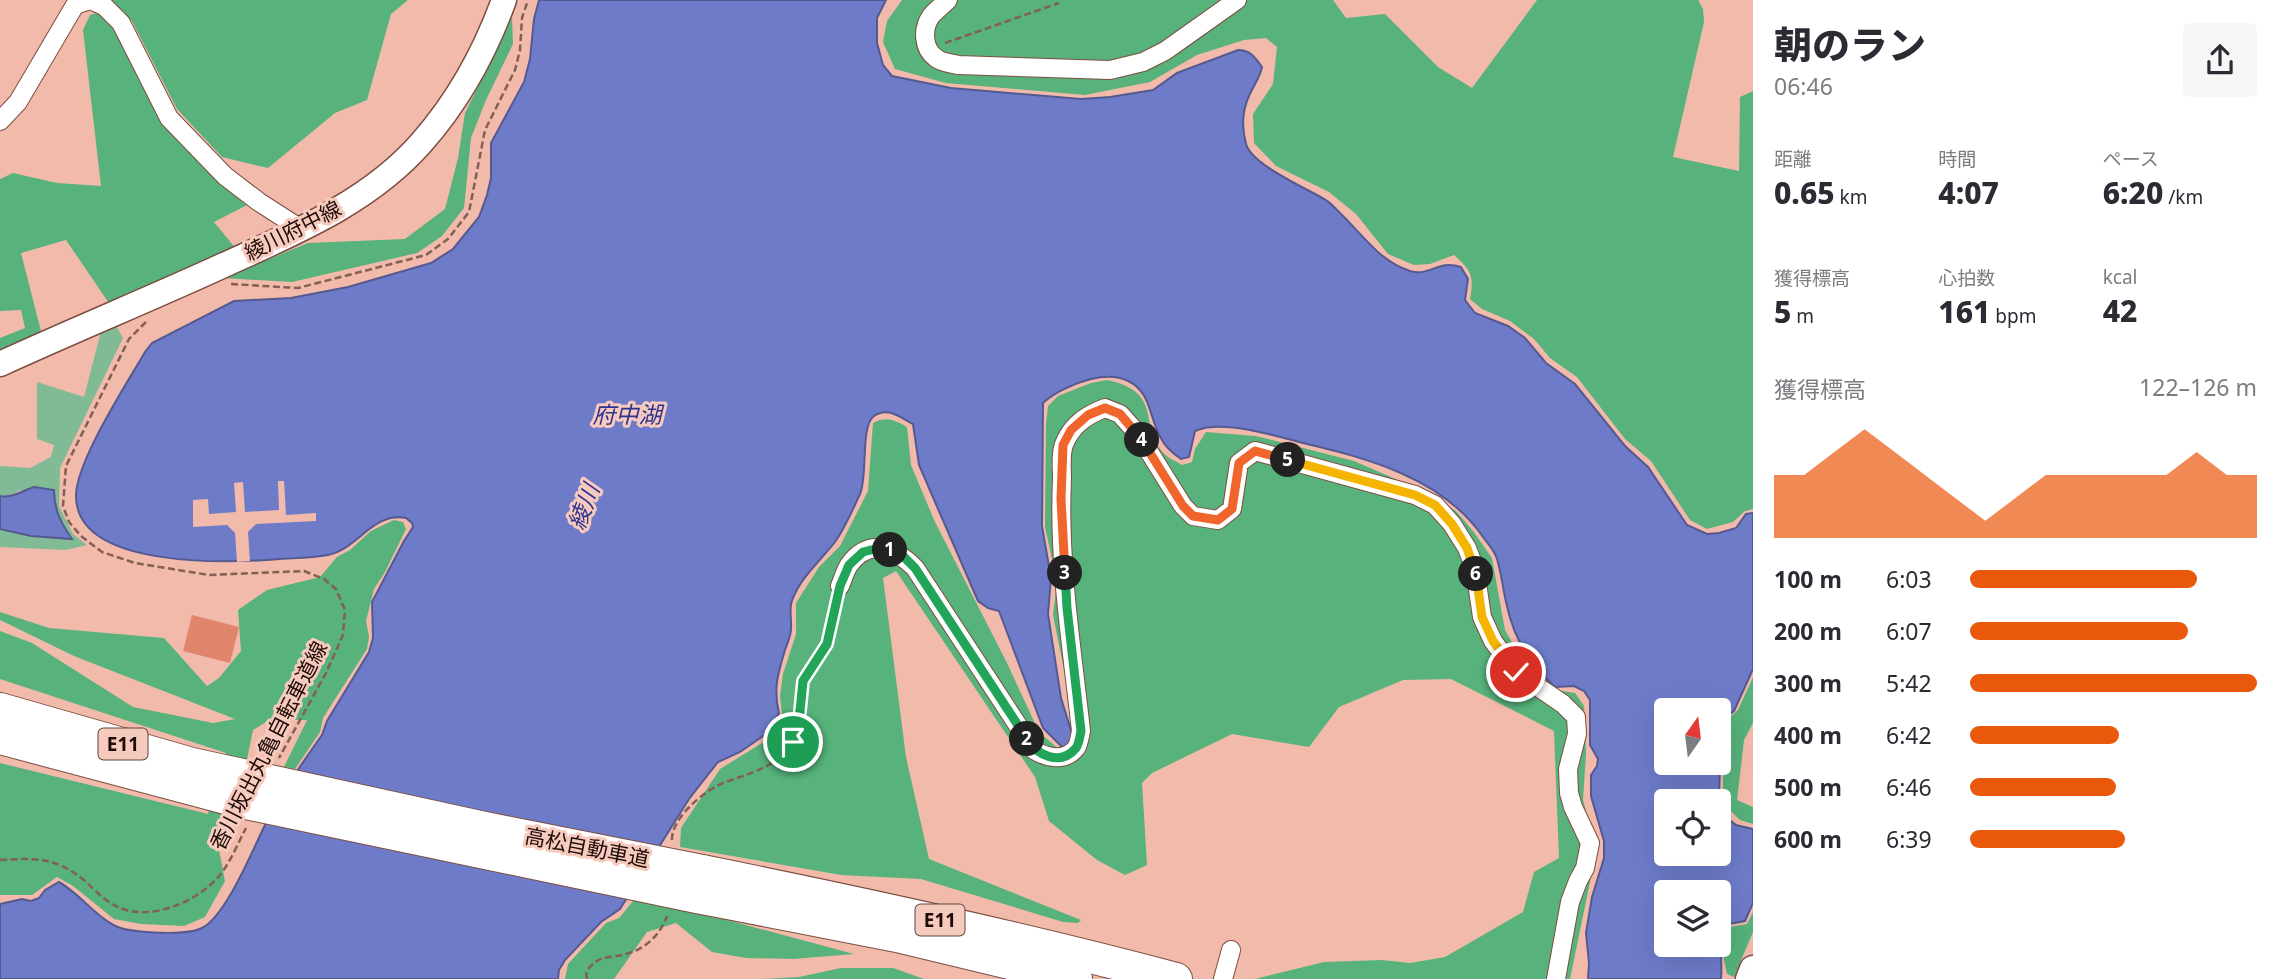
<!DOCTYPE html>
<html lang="ja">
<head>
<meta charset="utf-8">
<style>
  :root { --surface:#fff; --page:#f7f7f7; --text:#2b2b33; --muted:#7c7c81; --accent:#ea580c }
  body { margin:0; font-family:"Noto Sans","Noto Sans JP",sans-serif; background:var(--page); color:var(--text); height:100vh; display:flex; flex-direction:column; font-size:26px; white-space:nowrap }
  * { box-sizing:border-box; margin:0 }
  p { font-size:23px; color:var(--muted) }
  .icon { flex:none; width:38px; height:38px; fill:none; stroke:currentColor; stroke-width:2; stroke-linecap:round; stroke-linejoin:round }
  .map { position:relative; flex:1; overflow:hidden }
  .panel { display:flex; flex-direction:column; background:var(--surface); width:525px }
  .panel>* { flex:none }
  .needle { width:46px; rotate:14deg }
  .controls { position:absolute; left:1654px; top:698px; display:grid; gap:14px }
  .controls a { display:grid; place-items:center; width:77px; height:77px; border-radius:7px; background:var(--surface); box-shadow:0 7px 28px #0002; font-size:35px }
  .pin { position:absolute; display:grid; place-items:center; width:60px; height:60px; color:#fff; margin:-30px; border:4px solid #fff; border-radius:50%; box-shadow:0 2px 7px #0007 }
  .km { position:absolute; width:35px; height:35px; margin:-18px; border-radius:50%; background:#222; color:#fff; font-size:19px; line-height:35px; text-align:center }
  .round { display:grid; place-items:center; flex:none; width:74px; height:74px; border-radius:7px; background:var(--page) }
  .headline { display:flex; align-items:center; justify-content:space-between; height:119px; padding:0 21px }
  h1 { font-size:38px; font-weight:800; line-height:52px }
  .stats { display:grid; grid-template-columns:repeat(3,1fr); gap:10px; height:119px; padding:7px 21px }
  .stats div { display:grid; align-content:center }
  .stats b { font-size:30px; font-weight:800 }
  .stats small { font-size:19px; font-weight:400 }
  .stats p { font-size:19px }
  .chart { height:196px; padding:14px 21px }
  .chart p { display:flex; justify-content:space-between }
  .chart svg { width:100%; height:126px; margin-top:7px; fill:var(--accent); opacity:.7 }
  ul { padding:0 21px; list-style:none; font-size:23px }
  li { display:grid; grid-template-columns:112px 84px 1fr; align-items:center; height:52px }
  li i { height:18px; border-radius:9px; background:var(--accent) }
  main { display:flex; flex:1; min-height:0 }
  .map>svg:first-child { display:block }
</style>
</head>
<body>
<main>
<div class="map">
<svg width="1753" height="979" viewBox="0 0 1753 979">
  <rect width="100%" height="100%" fill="#f2baab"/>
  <polygon fill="#81bb95" points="115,324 123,338 60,468 59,506 73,534 87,545 66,550 0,547 0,529 31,536 72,538 58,516 54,503 20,490 6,498 0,496 0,466 30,468 51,457 54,445 37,439 37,382 84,397 101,331"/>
  <g fill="#57b27b">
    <polygon points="110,0 408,0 391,14 367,100 335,113 268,168 222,157 177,109 132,21"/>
    <path d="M902 0H1333L1346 18 1385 14 1438 67 1472 88 1537 0H1698L1703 9 1704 22 1673 157 1739 171 1740 97 1753 91V509L1745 511 1733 522 1707 529 1690 520 1651 461 1625 439 1577 377 1550 358 1534 339 1510 321 1482 309 1470 299C1474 276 1472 271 1454 255L1430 264 1414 265 1388 254 1356 214 1329 192 1276 166 1254 143 1253 114 1273 84 1277 47 1266 38 1244 40 1197 55 1150 82 1085 95 946 83 895 69 883 42 887 21Z"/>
    <polygon points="100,12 118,30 165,126 249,204 214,222 237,250 111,306 66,240 21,253 42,335 0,354 0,338 25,328 21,310 0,311 0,179 13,173 57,183 101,186 83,30 90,15"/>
    <polygon points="512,18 513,44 486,100 471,138 464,208 442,236 417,253 292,282 223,278 308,243 405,239 445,209 458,158 465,113"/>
    <path d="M1107 380C1167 392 1135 430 1168 457 1172 460 1178 462 1182 465L1192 462 1195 449 1206 432 1256 436 1354 461 1428 493 1456 511 1473 531 1492 558 1505 630 1527 669 1557 690 1575 693 1584 706 1586 754 1583 799 1596 853 1570 979H1255L1324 962 1382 960 1410 963 1445 957 1523 912 1534 872 1559 858 1554 731 1451 679 1403 680 1339 707 1309 747 1232 734 1152 773 1142 783 1147 865 1125 875 1097 860 1049 821 1035 777 896 571 883 578 906 757 929 859 1081 920 1078 923 1063 922 921 879 841 875 680 847 681 828 720 769 767 740 782 714 780 696 783 674 796 634V603L819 567 840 546 868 491 873 423C887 416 894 420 907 427L911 465 934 520 1007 663 1039 732 1069 758 1076 730 1053 615 1057 582 1045 527 1046 424 1048 406 1058 396 1091 383Z"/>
    <polygon points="394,520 403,522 406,529 385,572 374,589 366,621 369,637 367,649 323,718 320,732 295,769 284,767 307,720 269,720 253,730 234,822 219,850 225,881 205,917 184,926 141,924 114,919 73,886 57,877 32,895 0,895 0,763 208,814 226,753 0,679 0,631 32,643 133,707 213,723 235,719 74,656 0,620 0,612 49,628 164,638 207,686 219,678 241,651 238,610 267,590 320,577 337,557 350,550 371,531"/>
    <polygon points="1753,677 1753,723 1744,740 1737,800 1753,807 1753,824 1740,820 1731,811 1723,795 1723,736 1728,719 1738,710"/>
    <polygon points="634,900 727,920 854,954 793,959 746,958 712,952 676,923 647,932 614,979 565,979 568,964 606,923 619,918"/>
    <polygon points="1753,912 1753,932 1734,977 1727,974 1722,951 1730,927 1747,924"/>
    <polygon points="841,968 893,968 924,979 762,979 799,977"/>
  </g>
  <g fill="#6e7bc9" stroke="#56598f" stroke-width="2" fill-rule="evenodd">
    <path d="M539 0H886L877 18V43L883 65 892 76 951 88 1081 99 1110 97 1153 90 1177 73 1238 50C1250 50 1255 57 1262 67 1260 78 1253 86 1249 96 1242 111 1242 129 1246 144 1252 165 1306 188 1324 199 1330 202 1335 208 1340 213 1363 235 1379 261 1410 271 1431 277 1437 259 1461 267L1468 279 1465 300 1475 313 1508 326 1525 338 1546 363 1575 384 1625 446 1648 467 1687 525 1707 534 1719 533 1736 528 1746 514 1753 513V669L1734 711 1725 718 1721 735 1719 798 1726 817 1736 825 1753 829V903L1745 921 1729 924C1716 950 1723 953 1721 979H1588L1589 963 1586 933 1592 897 1604 858V841L1591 796V775L1597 766 1598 759 1590 745V700L1584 691 1574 686 1555 687C1530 665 1514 639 1507 606 1503 591 1502 575 1497 559 1495 551 1488 544 1483 537 1442 477 1366 458 1299 442 1273 435 1220 419 1195 431L1189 457 1181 459C1174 454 1166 448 1162 440 1149 420 1152 392 1128 381 1116 375 1104 376 1091 379 1075 383 1055 392 1043 403L1042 526 1051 578 1048 614 1061 698 1074 740 1068 753 1043 728 999 611 988 608 978 601 919 465 913 424C901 418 888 406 874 416 860 426 868 477 860 494 853 509 845 528 835 542 821 560 802 576 793 598 788 608 792 618 791 629 791 636 787 644 785 650 778 673 773 689 779 713L766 734 740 752 718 762 689 799 620 909 601 922 565 960 559 970 558 979H0V904L22 899 31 901 39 898 45 890 59 882C79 893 99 920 118 927 134 933 187 936 202 928 226 916 253 849 265 825 281 793 302 763 322 735L327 721 369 652 373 638 372 602 404 541 413 527 412 523 406 518C372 512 358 549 328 555 312 558 296 558 280 559 231 563 75 570 76 495 77 460 126 385 145 352L152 343 234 301 291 298 348 287 431 263 453 249 479 217 487 195 491 178V143L524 82 530 59 534 19ZM1666 710H1718V763H1666ZM1666 802H1718V854H1666ZM1666 892H1718V945H1666Z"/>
    <path d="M34 487 54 490C54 510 61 523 72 539L31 536 0 529V496C10 499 24 490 34 487Z"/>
  </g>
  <polygon fill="#f2baab" points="278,481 284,481 286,515 316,513 316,521 256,524 248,532 250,561 237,562 235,533 227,525 193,527 193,500 208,499 209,514 236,512 234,483 243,482 245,512 279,510"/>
  <polygon fill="#e1846c" points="192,615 239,627 230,663 183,651"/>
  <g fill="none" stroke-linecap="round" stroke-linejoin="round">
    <g stroke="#7d4d41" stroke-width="20">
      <g id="street">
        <path d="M948 0C943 5 936 10 931 16 922 29 923 49 936 58 942 63 951 63 958 65L1110 70 1143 62 1165 51 1237 0"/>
        <polyline points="0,121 18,102 75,5 90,0 104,6 121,23 169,118 225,176 259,202 301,229"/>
        <path d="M840 586C843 579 845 571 849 565 869 537 895 548 915 568L1034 750C1047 758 1065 762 1076 748 1079 744 1080 735 1081 731 1072 648 1058 563 1062 479 1062 468 1060 452 1065 442 1073 424 1087 415 1105 408L1120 414 1138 434 1183 506 1193 516 1218 520 1232 509 1239 463 1255 451 1415 495 1435 505 1452 524 1467 548 1475 569 1482 617 1493 641 1516 672 1563 704 1576 717 1577 734 1568 769 1569 793 1573 807 1590 843 1585 868 1578 881 1570 902 1556 979"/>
        <polyline points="1223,979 1231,950"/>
      </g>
    </g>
    <g stroke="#7d4d41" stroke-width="27">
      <path id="secondary" d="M0 364C74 330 150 299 224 265 294 233 370 202 422 142 459 100 485 52 504 0"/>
    </g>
    <g stroke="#7d4d41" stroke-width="29">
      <polyline id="primary" points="1749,979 1753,969"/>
    </g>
    <g stroke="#7d4d41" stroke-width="34">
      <g id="highway">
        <polyline points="0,709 192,764 247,776"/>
        <polyline points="0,738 241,802"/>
        <path d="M702 871C861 903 1019 937 1176 979"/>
        <polyline points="697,897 897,936 1076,979"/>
      </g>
    </g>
    <g stroke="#835f55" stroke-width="2.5" stroke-dasharray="7 3.5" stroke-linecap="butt">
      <polyline points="945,43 1059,3"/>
      <polyline points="231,284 298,288 426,255 448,239 469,212 485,130 515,70 520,50 522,18 528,0"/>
      <polyline points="146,322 129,339 66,466 63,506 69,522 81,536 102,552 135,563 209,575 304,571 324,579 336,589 345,610 343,635 326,673 279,758"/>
      <path d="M672 840C671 818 704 791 723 783 744 775 764 771 781 756 804 735 795 708 804 681 808 667 820 657 826 645 832 632 833 616 836 603"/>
      <path d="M0 860C36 858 56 857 85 881 94 889 104 900 114 905 147 924 198 902 220 875 231 861 238 843 246 828"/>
      <path d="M587 979 586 972C600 952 609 960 629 953 647 948 661 933 667 916"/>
    </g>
    <use href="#street" stroke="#fff" stroke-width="18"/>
    <use href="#secondary" stroke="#fff" stroke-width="24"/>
    <use href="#primary" stroke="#fff" stroke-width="26"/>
    <use href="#highway" stroke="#fff" stroke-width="32"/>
    <g stroke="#7d4d41" stroke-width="34" stroke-linecap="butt">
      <g id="highway-bridge">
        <polyline points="247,776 480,827 702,871"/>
        <polyline points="241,802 697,897"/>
      </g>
    </g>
    <use href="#highway-bridge" stroke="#fff" stroke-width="32"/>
  </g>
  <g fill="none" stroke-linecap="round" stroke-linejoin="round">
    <g stroke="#fff" stroke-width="14">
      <polyline id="split-1" points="793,742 799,721 803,681 827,644 840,586 849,565 863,552 883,547 890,550"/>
    </g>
    <g stroke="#fff" stroke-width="14">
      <polyline id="split-2" points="890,550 901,554 915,568 1027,739"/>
    </g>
    <g stroke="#fff" stroke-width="14">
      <path id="split-3" d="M1027 739C1037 755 1060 767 1076 748 1079 744 1080 736 1081 731L1067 608 1065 573"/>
    </g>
    <g stroke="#fff" stroke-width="14">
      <polyline id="split-4" points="1065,573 1061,499 1063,445 1071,430 1088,415 1105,408 1120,414 1142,440"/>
    </g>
    <g stroke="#fff" stroke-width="14">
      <polyline id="split-5" points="1142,440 1183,506 1193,516 1218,520 1232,509 1239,463 1255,451 1288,460"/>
    </g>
    <g stroke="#fff" stroke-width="14">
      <polyline id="split-6" points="1288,460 1415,495 1435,505 1452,524 1467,548 1476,574"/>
    </g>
    <g stroke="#fff" stroke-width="14">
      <polyline id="split-7" points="1476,574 1482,617 1493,641 1516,672"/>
    </g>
    <use href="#split-1" stroke="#22a559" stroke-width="9"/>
    <use href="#split-2" stroke="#22a559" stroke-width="9"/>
    <use href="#split-3" stroke="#22a559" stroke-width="9"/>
    <use href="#split-4" stroke="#f0652b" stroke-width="9"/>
    <use href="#split-5" stroke="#f0652b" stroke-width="9"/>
    <use href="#split-6" stroke="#f5b400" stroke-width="9"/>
    <use href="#split-7" stroke="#f5b400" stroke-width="9"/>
  </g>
  <g text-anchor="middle" stroke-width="6" stroke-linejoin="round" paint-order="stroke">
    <g fill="#f7cabe" stroke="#5f443e" stroke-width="2">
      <rect x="98.5" y="728.5" width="49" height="31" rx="5"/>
      <rect x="915.5" y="904.5" width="49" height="31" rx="5"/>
    </g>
    <g font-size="19" font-weight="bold" fill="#1e0b07">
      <text x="123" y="751">E11</text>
      <text x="940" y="927">E11</text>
    </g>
    <g font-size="21" fill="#1e0b07" stroke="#f7cabe">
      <text transform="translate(293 231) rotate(-27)" y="7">綾川府中線</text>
      <text transform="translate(269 746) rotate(-63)" y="7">香川坂出丸亀自転車道線</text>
      <text transform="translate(587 848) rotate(11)" y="7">高松自動車道</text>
    </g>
    <g font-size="23" font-style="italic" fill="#2f3390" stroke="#f7cabe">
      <text x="627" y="423">府中湖</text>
      <text transform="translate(584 507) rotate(-69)" y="8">綾川</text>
    </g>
  </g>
</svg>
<div class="controls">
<a><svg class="needle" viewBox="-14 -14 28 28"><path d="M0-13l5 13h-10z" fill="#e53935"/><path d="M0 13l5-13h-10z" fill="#7c7c81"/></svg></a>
<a><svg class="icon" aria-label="locate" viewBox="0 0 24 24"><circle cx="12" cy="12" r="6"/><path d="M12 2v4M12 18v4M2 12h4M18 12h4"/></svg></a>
<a><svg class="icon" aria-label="layers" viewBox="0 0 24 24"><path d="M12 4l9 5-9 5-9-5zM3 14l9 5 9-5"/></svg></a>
</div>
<div class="pin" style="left:793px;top:742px;background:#1e9e55"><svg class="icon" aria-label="arrive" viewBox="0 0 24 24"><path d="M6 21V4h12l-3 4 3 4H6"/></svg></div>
<div class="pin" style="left:1516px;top:672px;background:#d93025"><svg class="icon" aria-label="check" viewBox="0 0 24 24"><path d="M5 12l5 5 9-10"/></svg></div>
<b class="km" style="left:890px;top:550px">1</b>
<b class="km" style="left:1027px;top:739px">2</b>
<b class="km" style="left:1065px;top:573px">3</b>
<b class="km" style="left:1142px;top:440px">4</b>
<b class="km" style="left:1288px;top:460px">5</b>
<b class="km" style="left:1476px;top:574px">6</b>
</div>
<section class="panel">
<div class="headline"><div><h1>朝のラン</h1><p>06:46</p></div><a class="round"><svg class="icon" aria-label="share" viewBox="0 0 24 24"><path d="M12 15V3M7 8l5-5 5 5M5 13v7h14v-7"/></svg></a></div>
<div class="stats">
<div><p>距離</p><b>0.65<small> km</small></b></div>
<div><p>時間</p><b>4:07</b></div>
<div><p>ペース</p><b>6:20<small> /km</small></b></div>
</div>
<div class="stats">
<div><p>獲得標高</p><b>5<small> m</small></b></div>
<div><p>心拍数</p><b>161<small> bpm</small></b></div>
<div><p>kcal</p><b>42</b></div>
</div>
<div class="chart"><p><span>獲得標高</span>122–126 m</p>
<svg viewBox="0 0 160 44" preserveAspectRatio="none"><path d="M0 44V22L10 22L20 14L30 6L40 14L50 22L60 30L70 38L80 30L90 22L100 22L110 22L120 22L130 22L140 14L150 22L160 22V44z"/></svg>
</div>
<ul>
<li><b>100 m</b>6:03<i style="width:79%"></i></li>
<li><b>200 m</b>6:07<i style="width:76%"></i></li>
<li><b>300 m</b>5:42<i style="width:100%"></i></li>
<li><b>400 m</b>6:42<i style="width:52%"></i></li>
<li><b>500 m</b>6:46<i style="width:51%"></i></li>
<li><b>600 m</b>6:39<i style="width:54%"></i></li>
</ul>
</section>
</main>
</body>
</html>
